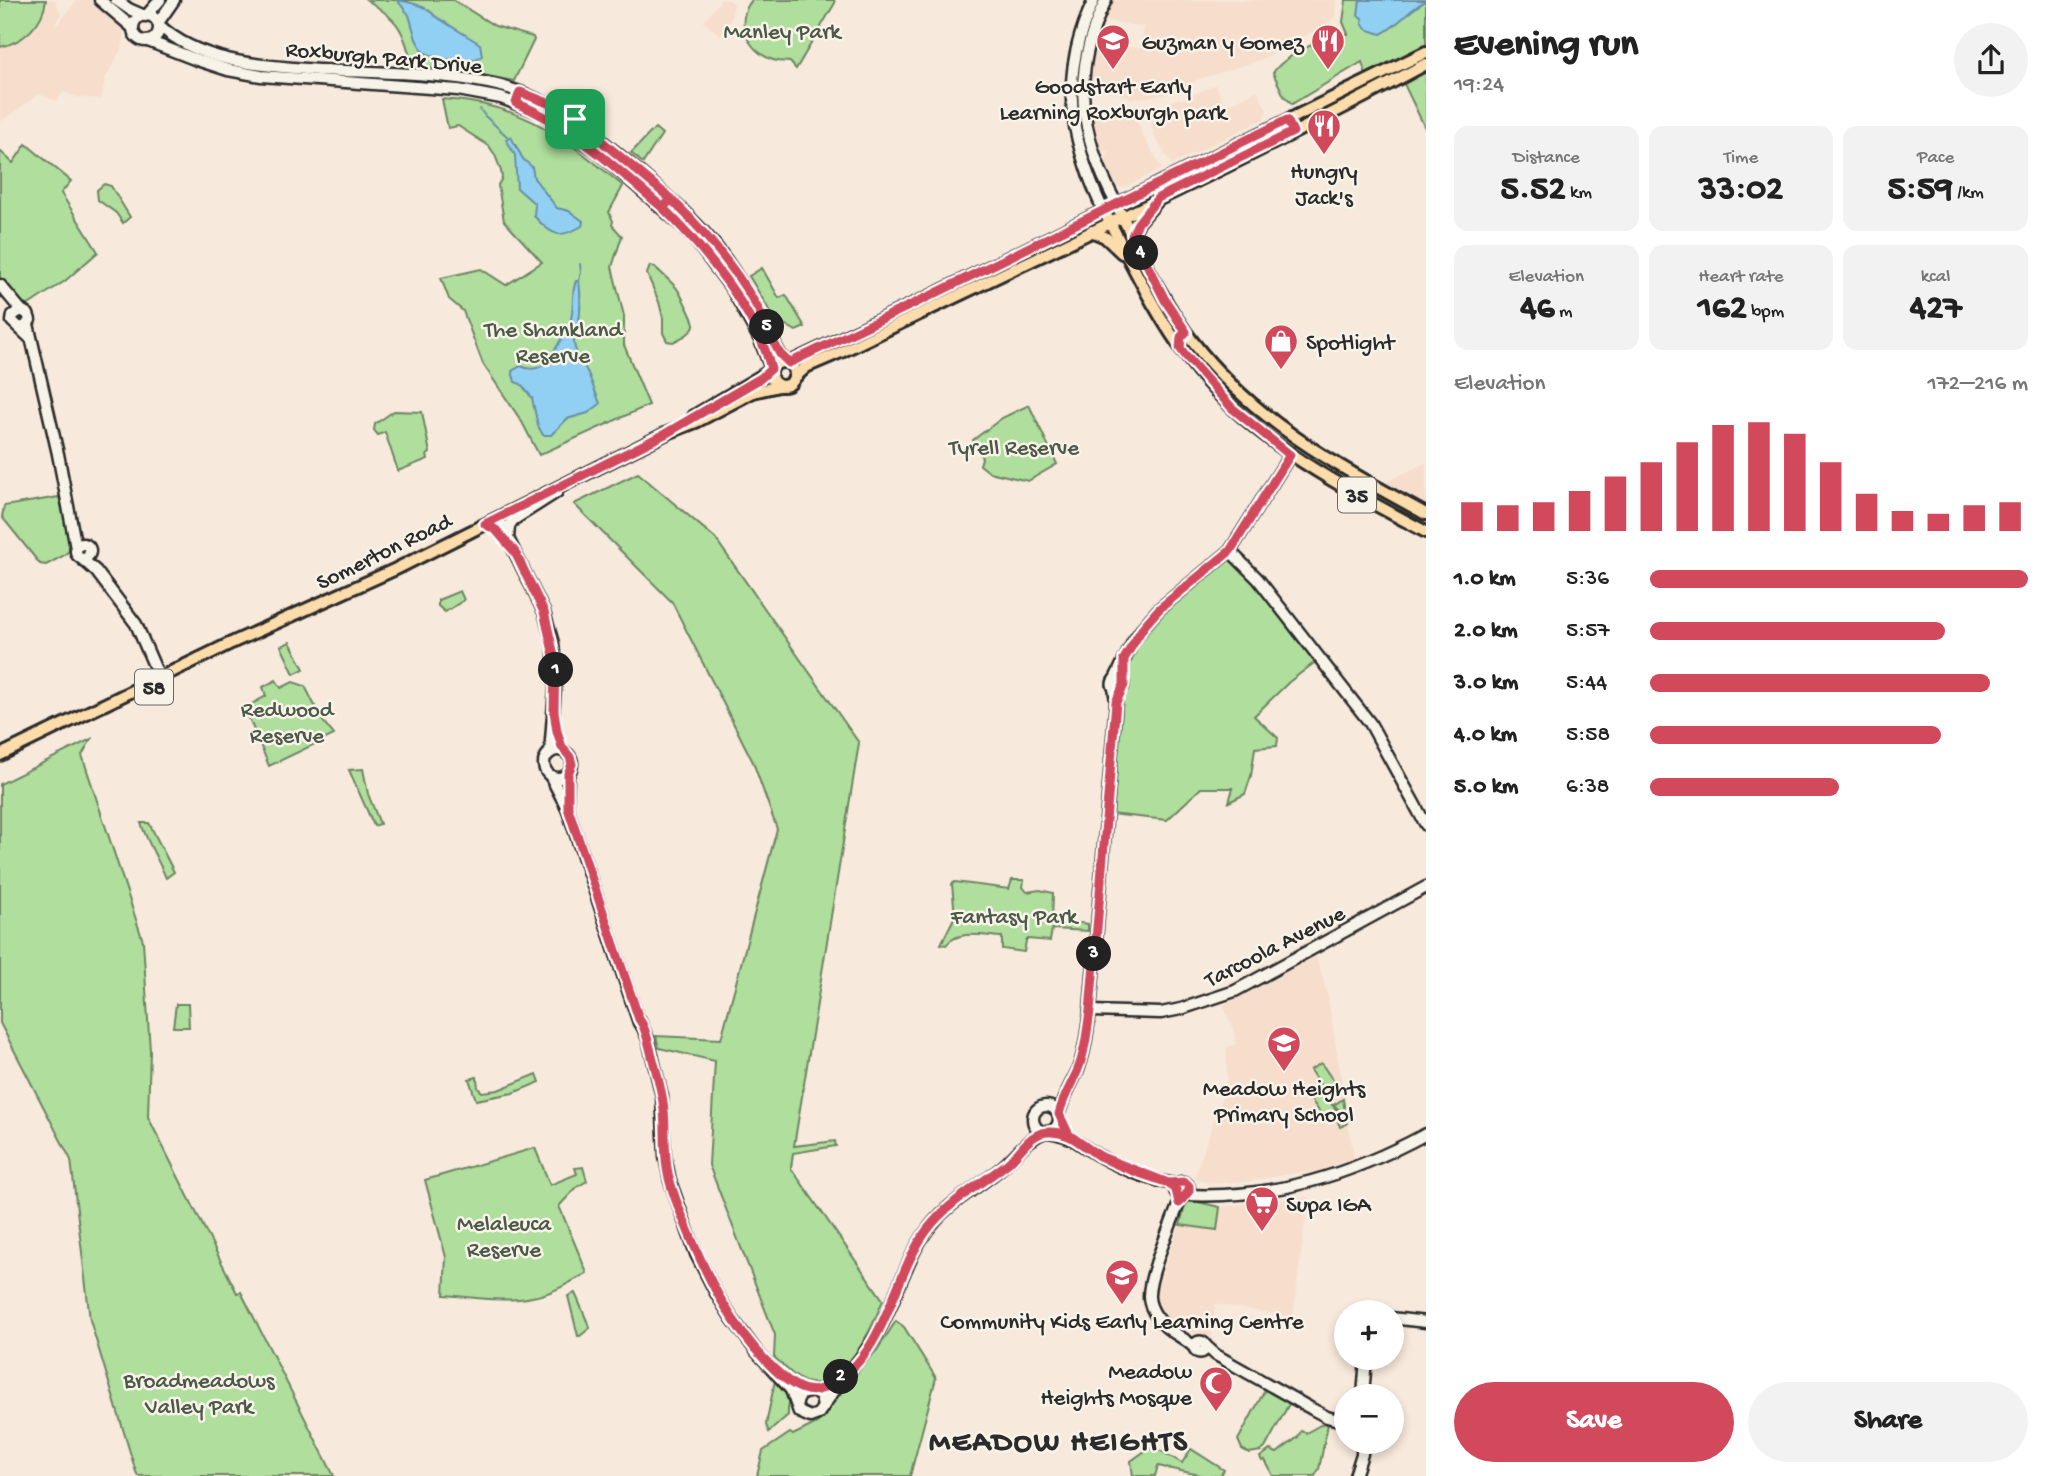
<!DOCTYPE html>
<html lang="en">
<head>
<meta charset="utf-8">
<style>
  :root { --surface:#fff; --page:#f2f2f2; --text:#222; --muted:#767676; --accent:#d1495b }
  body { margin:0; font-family:"Gochi Hand",sans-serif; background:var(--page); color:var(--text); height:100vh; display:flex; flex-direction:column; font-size:26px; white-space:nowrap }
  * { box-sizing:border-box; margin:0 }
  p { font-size:23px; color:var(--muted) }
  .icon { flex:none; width:38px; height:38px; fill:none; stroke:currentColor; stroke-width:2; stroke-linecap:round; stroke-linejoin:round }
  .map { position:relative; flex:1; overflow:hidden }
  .drawer { display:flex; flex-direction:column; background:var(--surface); width:630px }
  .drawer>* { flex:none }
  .controls { position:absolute; left:1334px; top:1300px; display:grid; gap:14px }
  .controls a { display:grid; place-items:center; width:70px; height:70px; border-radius:50%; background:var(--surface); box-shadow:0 4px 10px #0003; font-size:35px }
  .pin { position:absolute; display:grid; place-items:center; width:60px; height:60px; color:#fff; margin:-30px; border-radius:14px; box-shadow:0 4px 10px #0006 }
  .km { position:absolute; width:35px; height:35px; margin:-18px; border-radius:50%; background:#222; color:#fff; font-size:19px; line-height:35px; text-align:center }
  .round { display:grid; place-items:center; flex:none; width:74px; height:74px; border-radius:37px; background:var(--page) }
  .head { display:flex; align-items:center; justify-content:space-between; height:119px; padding:0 28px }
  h1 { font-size:38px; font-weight:700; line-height:52px }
  .figures { display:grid; grid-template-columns:repeat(3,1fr); gap:10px; height:119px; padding:7px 28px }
  .figures div { display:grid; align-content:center; border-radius:14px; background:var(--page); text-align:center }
  .figures b { font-size:35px; font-weight:700 }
  .figures small { font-size:19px; font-weight:400 }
  .figures p { font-size:19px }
  .chart { height:196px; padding:14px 28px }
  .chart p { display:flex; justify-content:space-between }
  .chart svg { width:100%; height:126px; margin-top:7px; stroke:var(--accent); stroke-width:6 }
  .action { display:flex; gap:14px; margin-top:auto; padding:14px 28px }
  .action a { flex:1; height:80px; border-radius:42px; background:var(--accent); color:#fff; font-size:28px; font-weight:700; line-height:80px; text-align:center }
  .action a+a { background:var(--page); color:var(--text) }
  ul { padding:0 28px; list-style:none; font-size:23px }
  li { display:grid; grid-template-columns:112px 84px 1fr; align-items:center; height:52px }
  li i { height:18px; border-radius:9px; background:var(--accent) }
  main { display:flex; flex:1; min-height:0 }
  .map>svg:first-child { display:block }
</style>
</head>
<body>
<main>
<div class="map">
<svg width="1426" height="1476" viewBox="0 0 1426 1476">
  <rect width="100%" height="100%" fill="#f7e9db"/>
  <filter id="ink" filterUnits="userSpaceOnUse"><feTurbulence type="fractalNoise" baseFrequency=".0143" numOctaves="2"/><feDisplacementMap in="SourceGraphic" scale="14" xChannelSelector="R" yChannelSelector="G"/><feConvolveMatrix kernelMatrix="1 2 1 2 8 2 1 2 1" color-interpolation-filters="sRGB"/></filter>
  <g filter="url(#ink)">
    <g fill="#f6ddcc">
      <polygon points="0,0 55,0 61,14 55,24 57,26 77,0 90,0 115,21 123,31 123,46 105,78 101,99 77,97 63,92 57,101 39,94 0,122"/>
      <polygon points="721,0 729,0 734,4 730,22 720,35 704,22"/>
      <polygon points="1113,0 1336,0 1335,15 1330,22 1260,60 1199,79 1168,94 1130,99 1130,97 1110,91 1090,92 1090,77 1096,45 1140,48 1144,27 1104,20"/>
      <polygon points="1215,85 1225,106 1257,91 1267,110 1263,119 1172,164 1154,136 1149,112 1179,98 1181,100"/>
      <polygon points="1105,105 1134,112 1142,134 1162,169 1122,188 1115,184 1105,162 1110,150 1100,151 1093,124 1091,106"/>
      <polygon points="1426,463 1426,505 1386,482"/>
      <polygon points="1316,956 1328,998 1354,1159 1310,1173 1300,1172 1243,1182 1213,1183 1194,1179 1227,1082 1227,1048 1236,1044 1233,1027 1223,1005 1243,996"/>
      <polygon points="1308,1197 1293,1317 1215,1304 1212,1337 1181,1330 1161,1312 1154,1296 1180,1225 1216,1230 1220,1207"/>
    </g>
    <g fill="#afde9d" stroke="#6d8464" stroke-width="2">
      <path d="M0 0H46C43 24 24 42 0 47Z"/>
      <path d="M367 0H453L495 26 533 37 534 40 514 81 461 71 413 67C402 28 401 22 367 0Z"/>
      <path d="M752 0H834L835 3 796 69 790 62C784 61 778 62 773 60 747 51 734 21 752 0Z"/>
      <path d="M1346 0H1426V45L1366 75 1362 62 1292 104 1284 96 1273 73C1282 57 1330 33 1348 34L1343 22Z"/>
      <polygon points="1426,72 1426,130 1404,84"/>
      <path d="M442 99C522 103 564 137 623 186L609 212 613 221 612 225 622 236 612 267 624 316V345L649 405 539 455 522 422 483 364 463 311 449 299 441 278 481 269 506 285 542 262 504 221 498 185 502 178 501 171 495 155 489 146 458 126 448 128Z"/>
      <polygon points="655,128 662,134 643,163 631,153"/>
      <polygon points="26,144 71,181 61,193 98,252 65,281 27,306 21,304 0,278 0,151 13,163"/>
      <polygon points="104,184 111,186 130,217 123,223 116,213 98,200 97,190"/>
      <path d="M650 266 655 267C660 272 675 285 678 290 681 295 695 322 694 325 692 334 680 338 673 342L667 341 663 333V318L659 302 647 274Z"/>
      <polygon points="762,268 779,298 786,295 805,327 796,331 774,318 749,276"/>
      <polygon points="1029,405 1057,464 1028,481 989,472 980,465 982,458 973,440 1002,418"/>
      <polygon points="394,411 422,412 430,453 427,455 428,459 398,471 385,432 378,435 374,430 375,424"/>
      <path d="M638 473 715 538 859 743 794 1146 835 1141 836 1146 793 1153 791 1168 883 1300C873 1326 843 1394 805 1382 794 1378 783 1365 774 1357L775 1335 709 1165 715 1061 659 1048 656 1036 721 1039 777 829 753 762 672 602 574 504Z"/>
      <polygon points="59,497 71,543 68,552 63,556 46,565 40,564 2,517 4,506"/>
      <polygon points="1230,558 1234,559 1256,581 1318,660 1289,682 1254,716 1278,738 1277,746 1255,748 1251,776 1245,794 1229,802 1233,788 1201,788 1167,820 1110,814 1121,697 1127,686 1125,676 1136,642 1157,616"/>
      <polygon points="460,591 464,600 445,612 438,606 438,600"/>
      <polygon points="290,642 304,669 294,674 281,646"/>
      <polygon points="276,680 281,688 293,682 305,686 322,720 334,735 269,766 246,711 250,705 266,696 263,687"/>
      <polygon points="91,739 82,755 143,941 150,1051 148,1117 237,1293 241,1292 334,1476 138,1476 136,1472 90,1320 71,1160 0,1023 0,784"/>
      <polygon points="363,769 368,794 380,824 374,826 349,770"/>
      <path d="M141 823H149L174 872 166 878C158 859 147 842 141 823Z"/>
      <path d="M1012 880H1024L1023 887 1027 892 1040 890 1053 893 1052 920 1088 924V931L1052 929 1050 941 1028 939 1026 941 1024 952 1002 949V937C984 936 958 929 946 945L941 944 955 916 952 884 955 882 1009 889Z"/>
      <polygon points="176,1004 188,1004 189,1027 173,1027"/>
      <polygon points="1321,1063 1335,1083 1324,1091 1310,1070"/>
      <polygon points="537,1074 540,1082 513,1093 476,1100 469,1079 477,1077 478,1088 482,1092 498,1090"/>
      <polygon points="1321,1089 1336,1110 1338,1109 1334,1105 1343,1099 1347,1124 1340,1127 1334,1111 1324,1118 1309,1097"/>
      <path d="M535 1148 550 1185 577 1174 575 1168 583 1167 587 1181 577 1187 559 1206 587 1273C569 1283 552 1294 532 1297 504 1303 473 1297 444 1295L446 1257 425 1180Z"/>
      <polygon points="1189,1200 1220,1207 1217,1230 1180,1225 1185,1204"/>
      <polygon points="575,1293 590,1328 580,1336 578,1336 568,1296"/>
      <polygon points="896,1321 904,1327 936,1378 910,1476 757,1476 763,1451 790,1433 793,1435 817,1423 825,1416 841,1387 877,1350"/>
      <polygon points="776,1375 788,1391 788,1415 769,1432 766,1425"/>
      <polygon points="1269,1389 1287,1399 1289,1404 1265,1448 1261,1451 1249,1453 1242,1449 1238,1440 1265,1390"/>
      <polygon points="1324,1423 1328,1424 1319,1469 1315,1476 1273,1476 1265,1460 1262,1461 1260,1457 1270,1450 1277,1453 1298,1437 1301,1431 1306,1433"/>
      <polygon points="1152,1446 1182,1463 1191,1449 1224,1470 1220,1476 1204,1476 1158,1466 1155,1476 1133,1476 1131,1461"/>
    </g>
    <g fill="#92d0f3" stroke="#698ea3" stroke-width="2">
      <path d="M397 0C410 2 427 6 435 16L480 44 482 56C467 65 438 59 423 52L416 39 409 15Z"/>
      <path d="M1360 0H1426V1C1409 9 1398 26 1381 34L1366 29 1362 23 1363 19 1358 15Z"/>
      <path d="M511 137 523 159 532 167 534 178 557 208 569 211 583 221 582 226C558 240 552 235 534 216L535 204 517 188 515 155 506 140Z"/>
      <path d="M576 281H579C581 294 581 313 578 326 576 332 573 337 574 343 575 357 586 366 590 378 593 387 597 395 600 404L588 413 567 419 551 435H543L538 426 532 398 521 384 515 382 512 371 521 366C544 378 555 349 564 334 567 329 570 325 571 319 574 307 571 293 576 281Z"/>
    </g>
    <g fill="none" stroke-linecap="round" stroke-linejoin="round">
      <g stroke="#698ea3" stroke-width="2">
        <polyline points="480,109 485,116 509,138"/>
        <polyline points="579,281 581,272 580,264"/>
      </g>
      <g stroke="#2b2b2b" stroke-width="15">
        <g id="secondary">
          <polyline points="100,0 133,28"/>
          <polyline points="116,0 129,9 145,16"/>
          <path d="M1094 0C1058 76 1069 136 1103 210"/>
          <path d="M1106 0C1070 72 1079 134 1116 203"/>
          <polyline points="147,15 160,0"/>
          <circle cx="146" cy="28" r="13"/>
          <polyline points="158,23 174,0"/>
          <path d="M159 25C200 64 266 66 320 70 377 73 450 72 505 87 558 102 597 136 638 171 668 197 698 222 721 253 745 285 761 319 780 354L786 362"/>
          <polyline points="148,41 197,60 228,70 261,76 458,90 501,98 544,114 598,152 689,232 732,289 760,340 771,369"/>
          <polyline points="0,285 21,310"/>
          <polyline points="28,324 58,454 76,548"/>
          <polyline points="21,328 26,326 30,320 28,314 21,310 13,315 12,321 29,337"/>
          <polyline points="498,518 544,612 553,643 556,676 550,753"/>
          <polyline points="508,539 509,526 513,520 557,492"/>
          <circle cx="83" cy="551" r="7"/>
          <polyline points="1230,551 1258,579 1370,723 1426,825"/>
          <polyline points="82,559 96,571 136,624 162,684"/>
          <circle cx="1118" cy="684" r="5.5"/>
          <polyline points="1115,679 1133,642 1144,626 1159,609 1230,551 1290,455"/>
          <circle cx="558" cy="764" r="14"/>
          <polyline points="551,777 567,808 639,1023"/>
          <polyline points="567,804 568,774"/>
          <polyline points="1090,1011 1161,1013 1181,1009 1235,991 1426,887"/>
          <polyline points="639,1019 648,1039 662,1096 665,1156 670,1181 696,1254 716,1293 731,1317 757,1352 791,1390 799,1412 810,1417 818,1414 823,1407 821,1397 813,1391 801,1394 797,1402"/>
          <circle cx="1046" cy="1119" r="13"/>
          <path d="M1059 1113C1063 1098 1070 1086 1077 1072 1085 1053 1087 1032 1090 1011L1116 702 1114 687"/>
          <path d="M1049 1132C1074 1136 1078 1144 1099 1156 1121 1168 1152 1182 1178 1184"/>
          <circle cx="1182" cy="1189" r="7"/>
          <path d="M1185 1195 1179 1203C1171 1225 1148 1276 1149 1297 1149 1303 1153 1312 1157 1317 1166 1331 1183 1336 1195 1348"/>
          <path d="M1186 1195C1274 1199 1350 1175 1426 1134"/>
          <polyline points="1391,1318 1426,1322"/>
          <circle cx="1200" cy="1347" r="5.5"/>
          <polyline points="1206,1346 1216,1355 1312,1409 1327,1417 1346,1422"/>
          <polyline points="1363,1396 1366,1358"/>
          <path d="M823 1407C839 1381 862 1360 877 1334 896 1301 904 1263 926 1232 947 1202 974 1191 1000 1169 1015 1157 1026 1139 1045 1132"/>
          <polyline points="1355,1476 1362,1454 1362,1442"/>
        </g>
      </g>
      <g stroke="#2b2b2b" stroke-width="16">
        <g id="primary">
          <path d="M1120 212C1142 256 1163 303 1193 342 1256 423 1338 466 1426 514"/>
          <path d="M1106 215C1132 264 1155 314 1188 358 1248 440 1339 485 1426 532"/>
          <polyline points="1091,231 1105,237 1122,253"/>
          <polyline points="1132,235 1138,223 1157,201"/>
          <circle cx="783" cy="374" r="12"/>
          <polyline points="789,363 931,296 1426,52"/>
          <path d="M794 378 806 367 841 352C1036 257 1235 167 1426 64"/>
          <polyline points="694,416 770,371"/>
          <polyline points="0,755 229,644 396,569 665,434 698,421 753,392 779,386"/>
        </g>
      </g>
      <use href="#secondary" stroke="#f7f3e8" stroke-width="10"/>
      <use href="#primary" stroke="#fddcac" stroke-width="10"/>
    </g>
  </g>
  <g fill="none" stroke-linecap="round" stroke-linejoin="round" filter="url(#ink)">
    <g stroke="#fff" stroke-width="14">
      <path id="route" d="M575 119 671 199 663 208C704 248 757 312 771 369L761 378 665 434 485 524 496 530 515 552 544 612 555 660 554 711 557 731 562 747 570 757 572 764 568 774V808L639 1019C646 1028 647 1038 650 1048 655 1069 662 1088 664 1110 666 1129 664 1149 667 1168 670 1188 679 1208 687 1228 707 1277 730 1324 768 1363 780 1375 802 1397 821 1389 886 1363 890 1280 927 1230 949 1201 980 1185 1008 1163 1021 1152 1030 1132 1049 1132 1070 1131 1082 1146 1100 1156 1121 1168 1146 1175 1168 1183L1176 1190 1179 1203 1189 1191V1186L1185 1182 1168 1183 1099 1156 1069 1135 1059 1114C1063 1098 1070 1086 1077 1072 1085 1053 1087 1032 1090 1011L1116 702 1124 685V659L1144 626 1159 609 1230 551 1290 455 1232 408 1186 356 1180 348 1181 337 1186 332 1165 300 1132 235 1138 223 1158 198 1293 132 1287 120 930 296 789 363 780 354C771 338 765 321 756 305 733 265 704 231 671 199L663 208C616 168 573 126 516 103L520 92 548 103 575 119"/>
    </g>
    <use href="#route" stroke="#d1495b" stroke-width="9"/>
  </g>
  <defs>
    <g id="school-pin" transform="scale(1.75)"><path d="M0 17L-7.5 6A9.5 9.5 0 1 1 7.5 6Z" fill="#d1495b" stroke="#f7f3e8"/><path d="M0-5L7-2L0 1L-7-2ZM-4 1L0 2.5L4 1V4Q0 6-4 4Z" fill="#fff"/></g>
    <g id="restaurant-pin" transform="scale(1.75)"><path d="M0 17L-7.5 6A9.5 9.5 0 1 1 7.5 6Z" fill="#d1495b" stroke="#f7f3e8"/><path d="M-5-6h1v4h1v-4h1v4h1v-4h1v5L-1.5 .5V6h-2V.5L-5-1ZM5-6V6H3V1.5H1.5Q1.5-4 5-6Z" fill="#fff"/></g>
    <g id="shop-pin" transform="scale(1.75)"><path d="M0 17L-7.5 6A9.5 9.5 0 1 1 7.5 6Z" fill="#d1495b" stroke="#f7f3e8"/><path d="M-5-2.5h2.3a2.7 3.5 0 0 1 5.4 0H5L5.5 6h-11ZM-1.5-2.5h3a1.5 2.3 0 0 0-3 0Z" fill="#fff"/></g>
    <g id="supermarket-pin" transform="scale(1.75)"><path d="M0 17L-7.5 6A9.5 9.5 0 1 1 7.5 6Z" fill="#d1495b" stroke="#f7f3e8"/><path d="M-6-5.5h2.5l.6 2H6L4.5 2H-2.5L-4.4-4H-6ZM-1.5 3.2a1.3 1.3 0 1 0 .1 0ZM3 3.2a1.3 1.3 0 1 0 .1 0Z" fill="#fff"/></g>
    <g id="mosque-pin" transform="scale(1.75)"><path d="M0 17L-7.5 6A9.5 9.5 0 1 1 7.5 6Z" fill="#d1495b" stroke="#f7f3e8"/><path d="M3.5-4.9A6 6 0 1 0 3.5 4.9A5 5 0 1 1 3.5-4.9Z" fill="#fff"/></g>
  </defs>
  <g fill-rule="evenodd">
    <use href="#school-pin" x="1113" y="41"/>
    <use href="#restaurant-pin" x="1328" y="41"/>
    <use href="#restaurant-pin" x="1324" y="126"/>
    <use href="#shop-pin" x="1281" y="341"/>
    <use href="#school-pin" x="1284" y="1043"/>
    <use href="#supermarket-pin" x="1262" y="1203"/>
    <use href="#school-pin" x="1122" y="1276"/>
    <use href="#mosque-pin" x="1216" y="1383"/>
  </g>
  <g text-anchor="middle" stroke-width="5" stroke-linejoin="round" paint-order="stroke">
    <g fill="#f7f3e8" stroke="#686764" stroke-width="2">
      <rect x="1338" y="477.5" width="38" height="35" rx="5"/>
      <rect x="135" y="669.5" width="38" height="35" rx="5"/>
    </g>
    <g font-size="21" font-weight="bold" fill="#2b2b2b">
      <text x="1357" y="502">35</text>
      <text x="154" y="694">58</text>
    </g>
    <g font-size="23" fill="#4c5848" stroke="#f7f3e8">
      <text x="782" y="38">Manley Park</text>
      <text x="553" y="336">The Shankland<tspan x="553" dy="26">Reserve</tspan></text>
      <text x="1014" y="454">Tyrell Reserve</text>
      <text x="287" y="716">Redwood<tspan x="287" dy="26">Reserve</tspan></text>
      <text x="1014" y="923">Fantasy Park</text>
      <text x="504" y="1230">Melaleuca<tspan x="504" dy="26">Reserve</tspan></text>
      <text x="199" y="1387">Broadmeadows<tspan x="199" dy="26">Valley Park</tspan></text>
    </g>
    <g font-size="23" fill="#2b2b2b" stroke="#f7f3e8">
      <text x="1304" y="49" text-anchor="end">Guzman y Gomez</text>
      <text x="1113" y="93">Goodstart Early<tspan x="1113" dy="26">Learning Roxburgh park</tspan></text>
      <text x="1324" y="178">Hungry<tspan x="1324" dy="26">Jack's</tspan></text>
      <text x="1306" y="349" text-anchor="start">Spotlight</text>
      <text x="1284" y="1095">Meadow Heights<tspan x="1284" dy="26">Primary School</tspan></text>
      <text x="1286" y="1211" text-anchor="start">Supa IGA</text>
      <text x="1122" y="1328">Community Kids Early Learning Centre</text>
      <text x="1192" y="1378" text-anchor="end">Meadow<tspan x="1192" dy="26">Heights Mosque</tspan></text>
    </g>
    <g font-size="23" fill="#2b2b2b" stroke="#f7f3e8">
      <text transform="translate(384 56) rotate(5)" y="8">Roxburgh Park Drive</text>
      <text transform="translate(383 550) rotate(-26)" y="8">Somerton Road</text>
      <text transform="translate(1274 945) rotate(-27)" y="8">Tarcoola Avenue</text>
    </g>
    <g font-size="30" font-weight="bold" letter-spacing="2" fill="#2b2b2b" stroke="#f7f3e8">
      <text x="1059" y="1450">MEADOW HEIGHTS</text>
    </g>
  </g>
</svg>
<div class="controls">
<a>+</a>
<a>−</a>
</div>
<div class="pin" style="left:575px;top:119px;background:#1e9e55"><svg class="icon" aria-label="arrive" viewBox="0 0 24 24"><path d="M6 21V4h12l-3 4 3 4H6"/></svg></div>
<b class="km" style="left:556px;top:670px">1</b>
<b class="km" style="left:841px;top:1377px">2</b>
<b class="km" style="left:1094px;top:954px">3</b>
<b class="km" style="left:1141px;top:253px">4</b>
<b class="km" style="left:767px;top:327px">5</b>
</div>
<section class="drawer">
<div class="head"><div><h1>Evening run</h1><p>19:24</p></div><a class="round"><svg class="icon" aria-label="share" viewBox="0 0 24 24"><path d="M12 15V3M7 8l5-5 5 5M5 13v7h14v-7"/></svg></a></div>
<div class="figures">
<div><p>Distance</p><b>5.52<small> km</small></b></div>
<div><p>Time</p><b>33:02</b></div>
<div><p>Pace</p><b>5:59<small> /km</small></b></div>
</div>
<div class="figures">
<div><p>Elevation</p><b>46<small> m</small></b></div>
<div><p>Heart rate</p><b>162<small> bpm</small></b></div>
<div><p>kcal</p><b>427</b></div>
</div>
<div class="chart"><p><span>Elevation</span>172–216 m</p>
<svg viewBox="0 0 160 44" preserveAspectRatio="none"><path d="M5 44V34M15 44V35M25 44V34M35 44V30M45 44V25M55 44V20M65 44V13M75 44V7M85 44V6M95 44V10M105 44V20M115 44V31M125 44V37M135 44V38M145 44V35M155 44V34"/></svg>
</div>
<ul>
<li><b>1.0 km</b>5:36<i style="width:100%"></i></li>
<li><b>2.0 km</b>5:57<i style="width:78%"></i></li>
<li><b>3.0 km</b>5:44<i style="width:90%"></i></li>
<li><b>4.0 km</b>5:58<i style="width:77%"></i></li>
<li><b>5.0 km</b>6:38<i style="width:50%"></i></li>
</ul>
<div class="action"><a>Save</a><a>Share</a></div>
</section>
</main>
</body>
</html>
